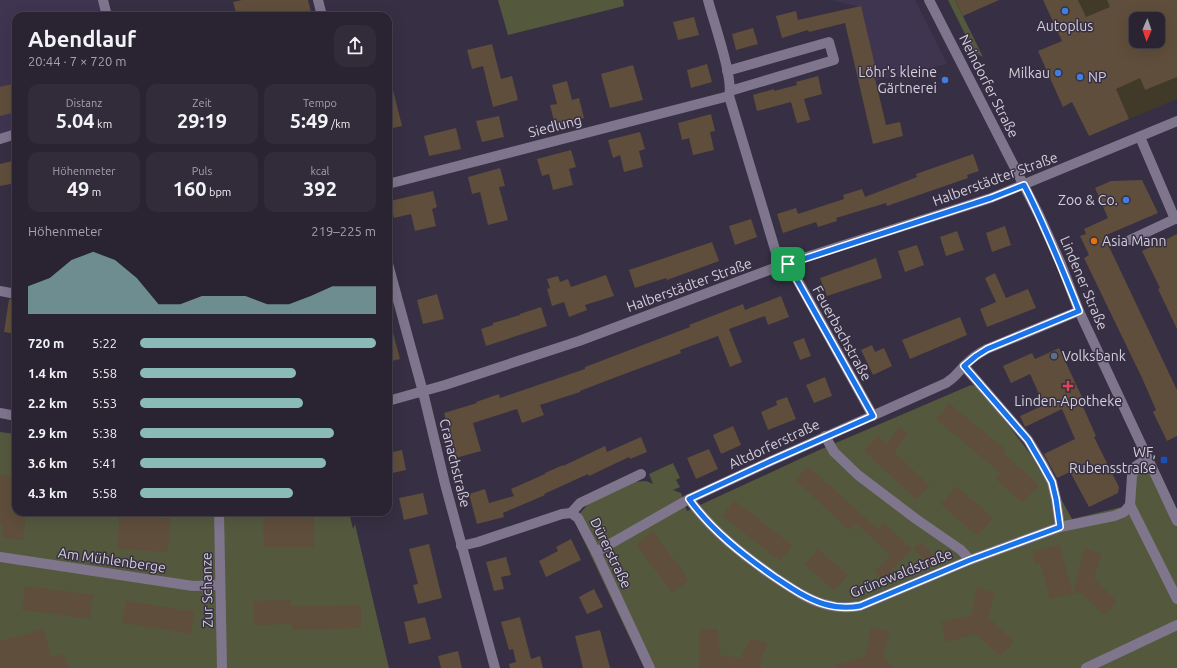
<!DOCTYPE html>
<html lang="de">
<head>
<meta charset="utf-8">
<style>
  :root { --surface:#292332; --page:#312b3a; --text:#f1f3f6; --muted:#a5a4ac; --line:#45404d; --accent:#8bbbb9 }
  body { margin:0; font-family:Ubuntu,sans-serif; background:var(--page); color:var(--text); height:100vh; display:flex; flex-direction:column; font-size:15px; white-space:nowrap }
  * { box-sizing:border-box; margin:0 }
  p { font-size:13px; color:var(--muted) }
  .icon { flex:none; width:22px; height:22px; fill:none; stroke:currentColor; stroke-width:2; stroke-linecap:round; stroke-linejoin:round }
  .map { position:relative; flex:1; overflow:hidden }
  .panel { position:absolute; left:12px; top:12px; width:380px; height:504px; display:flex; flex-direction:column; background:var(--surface); border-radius:12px; box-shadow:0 4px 16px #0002,0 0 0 1px var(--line) }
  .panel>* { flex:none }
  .needle { width:26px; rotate:182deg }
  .tools { position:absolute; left:1129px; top:12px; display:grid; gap:8px }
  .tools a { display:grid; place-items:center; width:36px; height:36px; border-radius:8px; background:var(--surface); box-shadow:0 4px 16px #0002,0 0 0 1px var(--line); font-size:20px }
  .pin { position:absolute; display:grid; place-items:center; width:34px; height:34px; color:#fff; margin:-17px; border-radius:8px; box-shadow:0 2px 6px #0006 }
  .round { display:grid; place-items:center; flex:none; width:42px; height:42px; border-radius:12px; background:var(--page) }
  .summary { display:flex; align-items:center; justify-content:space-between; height:68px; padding:0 16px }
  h1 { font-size:22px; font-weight:600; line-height:30px }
  .stats { display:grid; grid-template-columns:repeat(3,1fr); gap:6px; height:68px; padding:4px 16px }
  .stats div { display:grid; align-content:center; border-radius:10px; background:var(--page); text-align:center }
  .stats b { font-size:20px; font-weight:600 }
  .stats small { font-size:11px; font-weight:400 }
  .stats p { font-size:11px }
  .chart { height:112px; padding:8px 16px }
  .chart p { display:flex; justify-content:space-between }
  .chart svg { width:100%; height:72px; margin-top:4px; fill:var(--accent); opacity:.7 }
  ul { padding:0 16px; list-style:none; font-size:13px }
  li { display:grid; grid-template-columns:64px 48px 1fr; align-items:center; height:30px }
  li i { height:10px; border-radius:5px; background:var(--accent) }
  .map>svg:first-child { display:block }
</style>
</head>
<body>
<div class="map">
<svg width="1177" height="668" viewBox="0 0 1177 668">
  <rect width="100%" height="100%" fill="#372f43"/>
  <g fill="#3f3550">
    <polygon points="0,0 103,0 107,16 16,16 16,134 0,139"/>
    <polygon points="830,0 915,0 947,64 876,81 861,7"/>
  </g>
  <path fill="#423a29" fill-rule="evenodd" d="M1078 0H1177V99L1129 119ZM1136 19H1158V41H1136Z"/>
  <g fill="#54593e">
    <polygon points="498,0 623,0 624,6 508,35"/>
    <polygon points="948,0 955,0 983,57 974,52"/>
    <polygon points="971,385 979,387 1052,482 1072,519 1130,505 1132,476 1147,459 1177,522 1177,668 644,668 574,520 589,503 632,482 646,481 653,484 649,474 673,463 680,478 676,480 680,487 673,490 681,493 687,511 817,451"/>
    <polygon points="0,432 16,434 16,512 349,512 353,529 355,524 389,668 0,668"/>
  </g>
  <g fill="#5f4e3b" fill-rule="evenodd">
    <polygon points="242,0 308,0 312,16 237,16 233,2"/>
    <polygon points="955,0 999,0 963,16"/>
    <path d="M1043 0H1078L1086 17 1110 7 1107 0H1177V77L1145 90 1140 78 1116 89 1129 119 1089 136 1072 102 1063 107 1038 51 1062 41ZM1136 19H1158V41H1136Z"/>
    <polygon points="861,6 877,74 874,74 886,125 900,122 903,136 873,144 845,23 809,32 808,30 782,38 776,16 796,11 798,20"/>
    <polygon points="694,17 699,35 678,40 673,22"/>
    <polygon points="753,28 758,44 736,50 732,34"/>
    <polygon points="492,44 501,79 512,76 518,100 493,107 483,66 472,69 467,50"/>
    <polygon points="707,64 712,82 691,88 687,70"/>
    <polygon points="633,65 643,100 610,108 601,74"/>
    <polygon points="818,76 822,94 804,99 810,120 797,123 791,102 757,111 753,95 774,89 774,91 797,85 796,82"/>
    <polygon points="567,81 572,100 579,98 584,118 555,125 550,105 557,104 552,85"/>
    <polygon points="16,83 16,112 0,116 0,87"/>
    <polygon points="388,86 392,86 402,126 388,129"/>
    <polygon points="711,114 715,131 710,132 714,150 693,155 689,138 682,140 678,123"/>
    <polygon points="499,116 504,137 482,142 476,121"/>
    <polygon points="456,128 461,149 429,156 424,136"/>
    <polygon points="640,132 645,149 639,151 643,167 624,172 620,155 613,158 608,140"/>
    <polygon points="571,150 576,167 569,169 573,185 553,190 549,174 542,176 537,159"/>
    <polygon points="973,154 979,171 967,175 968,178 887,206 886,203 836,218 837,221 818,227 816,222 783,233 777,214 796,208 798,214 844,199 843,195 862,189 865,197 917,177 916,174"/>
    <polygon points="16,160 16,183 0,186 0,164"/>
    <polygon points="500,168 505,186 499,187 508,220 488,225 480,192 472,194 468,177"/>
    <polygon points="1142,180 1158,213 1104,236 1177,390 1177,436 1167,441 1153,412 1156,410 1142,378 1084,258 1089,255 1080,236 1086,234 1084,229 1108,218 1095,188 1111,181"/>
    <polygon points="433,191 437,207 432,209 436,226 415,231 411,214 394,218 390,201"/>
    <polygon points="751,219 757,237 735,245 729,226"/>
    <polygon points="1005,226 1011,245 992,252 986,233"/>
    <polygon points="957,231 964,250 946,256 940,237"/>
    <polygon points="1177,234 1177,329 1158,289 1160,288 1142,251"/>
    <polygon points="712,242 719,261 667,280 666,278 635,288 629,270"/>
    <polygon points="917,245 924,265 905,272 898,251"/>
    <polygon points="876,258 882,278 827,296 820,278"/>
    <polygon points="995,273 1006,298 1028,289 1036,308 987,327 980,309 996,302 985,278"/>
    <polygon points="606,275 614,296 585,305 587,310 569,317 564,302 552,306 547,289 550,288 547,279 558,276 560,282 568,279 571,287"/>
    <polygon points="437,294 444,319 423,324 417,300"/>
    <polygon points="781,296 789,317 768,325 765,316 729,329 742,362 730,367 718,336 680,350 681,353 611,379 580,391 580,392 540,405 544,415 522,423 517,409 473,423 481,451 452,459 449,448 453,447 444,413 477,403 476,402 499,394 500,398 585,369 585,367 690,327 689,325 743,304 745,310"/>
    <polygon points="9,299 16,300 16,334 4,332"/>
    <polygon points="541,307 547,326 486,346 481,329 493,325 493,323 520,315 520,314"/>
    <polygon points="960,317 967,335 910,359 902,340"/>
    <polygon points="392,329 400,359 388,362 388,330"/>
    <polygon points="804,338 811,356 800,360 793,342"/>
    <polygon points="872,345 875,352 884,348 892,366 873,375 861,350"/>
    <polygon points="1059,348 1082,397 1079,398 1096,436 1094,437 1119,487 1118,493 1089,507 1070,472 1057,478 1044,454 1075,439 1062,409 1025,427 1020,416 1044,405 1030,374 1011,383 1003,366 1032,353 1035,359"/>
    <polygon points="825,377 832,396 814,403 806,385"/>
    <polygon points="787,397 796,419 768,430 761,412 777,405 776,401"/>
    <polygon points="949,403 1006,450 1003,453 1039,485 1022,503 995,478 1000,473 936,419"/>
    <polygon points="733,426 741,445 721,454 713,435"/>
    <polygon points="900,427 908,434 894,452 930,486 917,500 864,451 878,436 886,444"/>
    <polygon points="641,437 647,452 630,459 629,457 589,476 588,474 544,494 545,495 503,513 504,517 477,524 469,494 485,489 489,503 514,496 511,489 545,474 545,473 563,465 563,466 605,446 607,452"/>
    <polygon points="709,449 718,469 696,479 687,458"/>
    <polygon points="402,450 406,470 388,474 388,453"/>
    <polygon points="808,466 878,529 884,523 912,549 883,579 875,571 890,555 856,523 849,530 795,480"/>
    <polygon points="0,475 16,477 16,512 26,512 23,540 2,538 3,525 0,524"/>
    <polygon points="956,486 993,518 977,536 941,504"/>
    <polygon points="423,493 428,514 404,520 399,498"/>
    <polygon points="734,500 792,545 780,561 722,516"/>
    <polygon points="129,512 161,512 161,518 170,518 168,552 118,549 119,517 129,517"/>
    <polygon points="263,512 314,512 314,547 264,547"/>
    <polygon points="653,531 689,580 672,593 636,544"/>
    <polygon points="571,539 581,560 546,577 539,561 558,551 556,547"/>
    <polygon points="921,542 938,559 931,566 913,549"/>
    <polygon points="429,544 442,598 418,604 413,585 418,584 409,549"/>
    <polygon points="1060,545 1073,594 1050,599 1040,563 1035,564 1032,552"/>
    <polygon points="1084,548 1102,554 1094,578 1117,602 1104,615 1080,592 1073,594"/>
    <polygon points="818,549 848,575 834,591 804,564"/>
    <polygon points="506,557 511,575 501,577 504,589 494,591 486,562"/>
    <polygon points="25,586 93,595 90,619 22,610"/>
    <polygon points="976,588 995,592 988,617 1014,641 1000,656 976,634 946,642 941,622 972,615"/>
    <polygon points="594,589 603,607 587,614 579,597"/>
    <polygon points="291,600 291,606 361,605 361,628 292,630 292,624 254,625 253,601"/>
    <polygon points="126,601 194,611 191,634 122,623"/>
    <polygon points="425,617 431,639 409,644 404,622"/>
    <polygon points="520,617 531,659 540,656 543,668 510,668 509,664 516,662 513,649 509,650 501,622"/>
    <polygon points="871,628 890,631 883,657 894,668 836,668 836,664 865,657"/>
    <polygon points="44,629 51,657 64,653 68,668 0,668 0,641"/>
    <polygon points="699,629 718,629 720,655 741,658 750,639 768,643 759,661 761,661 761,668 699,668"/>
    <polygon points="600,630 610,668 583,668 575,636"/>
    <polygon points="458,651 462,668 441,668 438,656"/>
  </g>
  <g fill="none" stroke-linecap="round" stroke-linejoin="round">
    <g stroke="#7f768e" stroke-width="10">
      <polyline points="103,0 107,16"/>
      <polyline points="318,0 322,16"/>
      <path d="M708 0C713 20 734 79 729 96L780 266"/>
      <polyline points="727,71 829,42 834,60 730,91"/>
      <polyline points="1140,137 1175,219"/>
      <polyline points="0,139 16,134"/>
      <polyline points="388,184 729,96"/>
      <polyline points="1130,240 1177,218"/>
      <polyline points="788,263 873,416"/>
      <polyline points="388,264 423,392"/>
      <polyline points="0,291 16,294"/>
      <polyline points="964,366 1028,440 1042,463 1052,482 1056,499 1060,527"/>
      <polyline points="825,436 834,452 858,475 916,519 961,550 970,560"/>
      <polyline points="1147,459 1136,466 1132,476 1130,505 1177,599"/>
      <path d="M689 499C712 531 743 555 776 578 791 588 807 599 824 604 837 608 848 608 860 606L970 560 1060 527 1114 516 1124 512 1130 505"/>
      <polyline points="219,512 222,668"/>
      <polyline points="571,513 580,503 641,474"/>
      <polyline points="461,546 478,542 562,514 571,513 578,518 596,552 650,668"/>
      <path d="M596 552 689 499 771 461 946 383C956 377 958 372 965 365 972 358 979 353 987 349L1079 311"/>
      <polyline points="0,557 193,586 220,585"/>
      <polyline points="1086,668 1177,625"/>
    </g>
    <g stroke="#7f768e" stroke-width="10">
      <polyline points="929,0 1039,215 1061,264 1079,311 1177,521"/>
      <polyline points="423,392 445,484 495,668"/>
      <polyline points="388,401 445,385 579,341 788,263 991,198 1177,121"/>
      <polyline points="0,413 16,416"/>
    </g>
  </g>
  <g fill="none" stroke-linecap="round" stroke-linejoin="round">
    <g stroke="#fff" stroke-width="8">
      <path id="route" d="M1024 185C1045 226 1062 268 1079 311L987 349 976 356 964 366 1028 440 1042 464 1052 482 1056 499 1060 527 970 560 860 606C848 608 837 608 824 604 807 599 791 588 776 578 743 555 712 531 689 499L771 461 873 416 788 264 991 198Z"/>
    </g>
    <use href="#route" stroke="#1a73e8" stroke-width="5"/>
  </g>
  <g fill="#3f7fe0" stroke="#372f43" stroke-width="1.5">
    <circle cx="1065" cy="11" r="4"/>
    <circle cx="1058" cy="73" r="4"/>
    <circle cx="1080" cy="77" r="4"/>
    <circle cx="945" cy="80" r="4"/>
    <circle cx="1126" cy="200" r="4"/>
  </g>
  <circle fill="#e8710a" stroke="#372f43" stroke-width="1.5" cx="1094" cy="241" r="4"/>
  <circle fill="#5c6f8a" stroke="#372f43" stroke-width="1.5" cx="1054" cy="356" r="4"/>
  <path fill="#e0444e" stroke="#372f43" stroke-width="1.5" d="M1066 380h4v4h4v4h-4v4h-4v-4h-4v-4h4z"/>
  <rect fill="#1a4fb4" stroke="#372f43" stroke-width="1.5" x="1160" y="456" width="8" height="8" rx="2"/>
  <g text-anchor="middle" stroke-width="3" stroke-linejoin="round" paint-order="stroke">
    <g font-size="14" fill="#d4cfdc" stroke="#372f43" text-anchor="end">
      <text x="1065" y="31" text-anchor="middle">Autoplus</text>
      <text x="937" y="77">Löhr's kleine<tspan x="937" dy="16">Gärtnerei</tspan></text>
      <text x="1050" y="78">Milkau</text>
      <text x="1088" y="82" text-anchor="start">NP</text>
      <text x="1118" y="205">Zoo &amp; Co.</text>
      <text x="1102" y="246" text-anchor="start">Asia Mann</text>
      <text x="1062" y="361" text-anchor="start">Volksbank</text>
      <text x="1068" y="406" text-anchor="middle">Linden-Apotheke</text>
      <text x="1156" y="457">WF,<tspan x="1156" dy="16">Rubensstraße</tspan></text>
    </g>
    <g font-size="14" fill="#d4cfdc" stroke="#372f43">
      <text transform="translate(989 86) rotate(63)" y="5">Neindorfer Straße</text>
      <text transform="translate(555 126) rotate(-14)" y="5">Siedlung</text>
      <text transform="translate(995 179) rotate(-20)" y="5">Halberstädter Straße</text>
      <text transform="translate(1084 283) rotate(67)" y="5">Lindener Straße</text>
      <text transform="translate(689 285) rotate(-20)" y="5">Halberstädter Straße</text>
      <text transform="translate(842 333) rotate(61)" y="5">Feuerbachstraße</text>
      <text transform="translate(774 444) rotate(-25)" y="5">Altdorferstraße</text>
      <text transform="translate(455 463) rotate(76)" y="5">Cranachstraße</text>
      <text transform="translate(611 553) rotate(64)" y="5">Dürerstraße</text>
      <text transform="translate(112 560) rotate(8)" y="5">Am Mühlenberge</text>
      <text transform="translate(901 573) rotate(-22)" y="5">Grünewaldstraße</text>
      <text transform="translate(207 590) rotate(-91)" y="5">Zur Schanze</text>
    </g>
  </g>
</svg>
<div class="tools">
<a><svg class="needle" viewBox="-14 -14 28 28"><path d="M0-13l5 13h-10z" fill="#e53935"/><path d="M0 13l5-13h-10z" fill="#a5a4ac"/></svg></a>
</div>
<div class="pin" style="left:788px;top:264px;background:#1e9e55"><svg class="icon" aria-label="arrive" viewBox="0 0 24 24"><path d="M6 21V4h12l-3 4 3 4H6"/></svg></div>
<section class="panel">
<div class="summary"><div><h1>Abendlauf</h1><p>20:44 · 7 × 720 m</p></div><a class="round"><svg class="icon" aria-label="share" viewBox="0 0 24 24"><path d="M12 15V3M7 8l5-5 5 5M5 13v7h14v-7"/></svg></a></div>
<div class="stats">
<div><p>Distanz</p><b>5.04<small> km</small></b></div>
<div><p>Zeit</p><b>29:19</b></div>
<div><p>Tempo</p><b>5:49<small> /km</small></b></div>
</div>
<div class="stats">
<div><p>Höhenmeter</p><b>49<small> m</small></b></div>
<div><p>Puls</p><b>160<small> bpm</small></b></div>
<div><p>kcal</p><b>392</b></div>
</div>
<div class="chart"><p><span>Höhenmeter</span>219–225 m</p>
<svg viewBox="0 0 160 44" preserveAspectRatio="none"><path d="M0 44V27L10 22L20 11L30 6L40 11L50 22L60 38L70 38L80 33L90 33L100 33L110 38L120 38L130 33L140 27L150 27L160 27V44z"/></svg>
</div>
<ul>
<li><b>720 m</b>5:22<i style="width:100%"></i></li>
<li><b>1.4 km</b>5:58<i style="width:66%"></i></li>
<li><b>2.2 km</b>5:53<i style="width:69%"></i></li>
<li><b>2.9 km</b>5:38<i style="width:82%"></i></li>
<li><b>3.6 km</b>5:41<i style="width:79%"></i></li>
<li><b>4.3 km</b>5:58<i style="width:65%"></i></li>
</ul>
</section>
</div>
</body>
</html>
